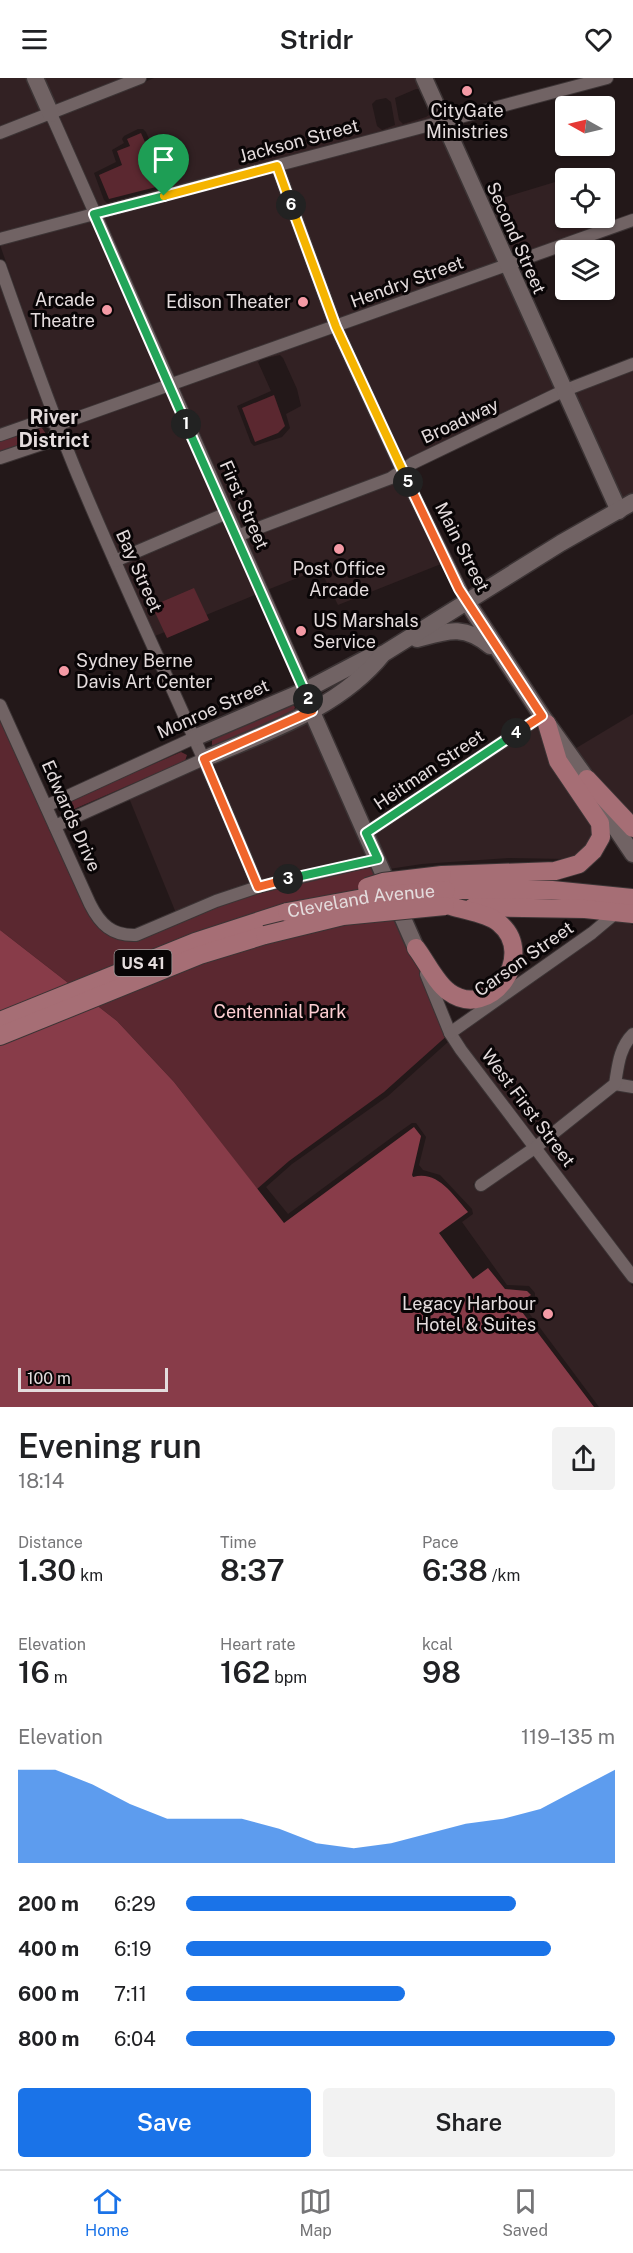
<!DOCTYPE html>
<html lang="en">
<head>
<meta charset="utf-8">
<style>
  :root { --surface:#fff; --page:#f2f2f2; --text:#202124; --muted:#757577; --line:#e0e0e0; --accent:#1a73e8 }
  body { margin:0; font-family:"Public Sans",sans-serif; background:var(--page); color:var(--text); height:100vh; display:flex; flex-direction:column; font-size:22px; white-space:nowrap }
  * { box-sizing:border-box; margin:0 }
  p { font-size:20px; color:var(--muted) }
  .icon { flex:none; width:33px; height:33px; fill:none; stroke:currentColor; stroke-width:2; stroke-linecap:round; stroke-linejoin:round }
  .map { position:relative; height:1329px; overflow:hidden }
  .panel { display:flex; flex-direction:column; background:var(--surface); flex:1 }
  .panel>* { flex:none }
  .needle { width:39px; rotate:278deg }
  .buttons { position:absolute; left:555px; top:18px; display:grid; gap:12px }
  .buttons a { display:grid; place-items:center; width:60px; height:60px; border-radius:6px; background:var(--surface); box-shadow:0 2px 4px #0004; font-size:30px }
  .scale { position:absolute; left:18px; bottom:15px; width:150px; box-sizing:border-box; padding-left:6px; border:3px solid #e4dcdd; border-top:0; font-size:16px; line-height:21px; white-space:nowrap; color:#e4dcdd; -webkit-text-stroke:4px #090506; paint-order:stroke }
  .pin { position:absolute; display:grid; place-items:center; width:51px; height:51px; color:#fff; margin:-62px -26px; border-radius:50% 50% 50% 0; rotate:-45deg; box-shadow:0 0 6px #0007 }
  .pin .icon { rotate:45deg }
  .km { position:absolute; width:30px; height:30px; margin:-15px; border-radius:50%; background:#222; color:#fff; font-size:16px; line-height:30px; text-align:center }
  .round { display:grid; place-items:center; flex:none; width:63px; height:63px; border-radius:6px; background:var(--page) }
  .head { display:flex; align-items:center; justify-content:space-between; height:102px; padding:0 18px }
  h1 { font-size:33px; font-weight:600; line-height:45px }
  .metrics { display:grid; grid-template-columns:repeat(3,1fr); gap:9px; height:102px; padding:6px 18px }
  .metrics div { display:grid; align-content:center }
  .metrics b { font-size:30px; font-weight:600 }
  .metrics small { font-size:16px; font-weight:400 }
  .metrics p { font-size:16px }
  .chart { height:168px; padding:12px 18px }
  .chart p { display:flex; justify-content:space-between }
  .chart svg { width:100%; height:108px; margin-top:6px; fill:var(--accent); opacity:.7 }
  .primary-button { display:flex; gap:12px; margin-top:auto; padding:12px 18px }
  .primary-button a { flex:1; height:69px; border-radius:6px; background:var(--accent); color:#fff; font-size:24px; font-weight:600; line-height:69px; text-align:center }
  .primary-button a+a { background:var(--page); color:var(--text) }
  ul { padding:0 18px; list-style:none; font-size:20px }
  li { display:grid; grid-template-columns:96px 72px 1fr; align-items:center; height:45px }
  li i { height:15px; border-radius:8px; background:var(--accent) }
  header { display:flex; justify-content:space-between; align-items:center; height:78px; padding:0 18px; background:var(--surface); font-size:27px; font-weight:600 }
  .tabs { display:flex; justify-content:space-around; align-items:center; height:84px; border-top:2px solid var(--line); background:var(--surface); font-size:16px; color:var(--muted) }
  .tabs a { display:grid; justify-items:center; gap:3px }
  .tabs .active { color:var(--accent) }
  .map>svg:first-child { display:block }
</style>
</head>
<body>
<header><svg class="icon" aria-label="menu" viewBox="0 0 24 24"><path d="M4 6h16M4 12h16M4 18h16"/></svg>Stridr<svg class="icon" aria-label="heart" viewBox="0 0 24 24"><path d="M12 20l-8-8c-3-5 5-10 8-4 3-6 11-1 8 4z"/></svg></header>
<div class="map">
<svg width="633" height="1329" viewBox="0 0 633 1329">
  <rect width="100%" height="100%" fill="#231819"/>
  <g fill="#322123" fill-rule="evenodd">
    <polygon points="0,0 29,0 43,33 0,49"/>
    <polygon points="41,0 125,0 54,29"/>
    <path d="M154 0H418L435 39 98 130 58 39ZM416 11H420L423 14 429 37 426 39 403 46 399 42 395 20ZM386 20 391 24 395 47 382 52 377 48 372 26 376 22ZM138 51H143L146 54 169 109 165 111 107 125 104 122 94 95 116 84 112 72 124 65 122 61 124 58Z"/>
    <polygon points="48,43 87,133 0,155 0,61"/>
    <polygon points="439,49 500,184 340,242 284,92"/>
    <polygon points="273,95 329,246 172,300 102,140"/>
    <polygon points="565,101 566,140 603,140 605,146 510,180 486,125"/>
    <polygon points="91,142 162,304 61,340 0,167"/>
    <polygon points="504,194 556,311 405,384 344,252"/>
    <polygon points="0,205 47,336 38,337 0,351"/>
    <path d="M333 256 395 391 388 396 240 451 177 310ZM280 277 283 280 297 311 301 328 286 336 290 350 282 359 254 368 251 365 237 328 271 313 258 284 262 281Z"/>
    <polygon points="633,292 633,418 621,425 571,316"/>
    <polygon points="166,314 219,433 118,476 65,350"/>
    <polygon points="400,401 441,486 338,527 320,491 267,512 244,461 337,428"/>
    <polygon points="224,443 257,516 155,558 122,486"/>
    <polygon points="633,636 633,742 573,672"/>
    <polygon points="309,641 370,777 261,802 211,684"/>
    <polygon points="540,646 596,752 582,777 566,781 509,780 422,786 389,791 373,757"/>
    <polygon points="201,689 250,806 176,835 129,720"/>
    <polygon points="617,841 633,847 633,949 623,959 614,976 609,1004 537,1061 466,970 458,956 607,851"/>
    <polygon points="449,963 528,1068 473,1106 480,1114 534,1076 633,1209 633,1329 599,1329 573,1294 523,1227 535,1220 535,1215 529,1208 507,1207 462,1144 473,1136 472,1131 440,1097 423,1092 419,1087 426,1059 416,1045 412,1045 395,1057 288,1136 266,1109 292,1086 388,1018"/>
    <polygon points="633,964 633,1004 622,1002 625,979"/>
    <polygon points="617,1012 633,1015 633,1190 543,1070"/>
  </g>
  <g fill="#5b2830">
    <polygon points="141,55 164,107 109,121 99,97 122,87 117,73 130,68 127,61"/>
    <polygon points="274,317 285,348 278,355 255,364 242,330"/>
    <polygon points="40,347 46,356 45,360 0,376 0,361"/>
    <polygon points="194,510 209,542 167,560 152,528"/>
    <polygon points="292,626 295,629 293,635 218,668 212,667 212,661"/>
    <polygon points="0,627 90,826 124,857 216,823 378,781 450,955 384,1014 289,1083 257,1111 174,1004 117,943 0,852"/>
    <polygon points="181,674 187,677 185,683 72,732 66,730 69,723"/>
  </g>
  <path fill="#883c49" d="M0 852 117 943 174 1004 284 1145 414 1049 421 1058 412 1097 413 1099C438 1092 453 1117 468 1134L439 1155 473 1201 488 1190 505 1211 527 1213 531 1217 516 1226 594 1329H0Z"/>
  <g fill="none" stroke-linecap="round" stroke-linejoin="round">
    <g stroke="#3c3435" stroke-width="14">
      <g id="street">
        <polyline points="51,36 306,612"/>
        <polyline points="0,55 140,0"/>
        <polyline points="277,88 336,249 407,403 467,524"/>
        <polyline points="0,161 607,0"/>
        <path d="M0 188C26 261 51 334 81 405 138 541 203 672 258 809"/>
        <polyline points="57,347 633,142"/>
        <polyline points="0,357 46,341 57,347"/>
        <polyline points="0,380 51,363 56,355 57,347"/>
        <polyline points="237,458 391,400 413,385 563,313 633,286"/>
        <polyline points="115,483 227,435"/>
        <path d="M0 627 90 826C100 846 112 858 136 857L216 823 258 809 378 781"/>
        <polyline points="46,728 194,660"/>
        <polyline points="55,748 204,681"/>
        <polyline points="366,755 542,638"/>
        <polyline points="426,896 450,955 461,972 633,1199"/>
        <polyline points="450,955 592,855 617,834"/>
        <polyline points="615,1006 633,1009"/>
        <path d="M481 1107 536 1069 615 1006C618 988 619 970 633 956"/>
      </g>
    </g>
    <g stroke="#3c3435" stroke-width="19">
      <g id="secondary">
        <polyline points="35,0 51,36"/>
        <polyline points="424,0 619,433"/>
        <polyline points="467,524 542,638 587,701 598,724 633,776"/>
        <path d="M417 561C447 553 464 546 490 568"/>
        <polyline points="306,612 312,634 416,870"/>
        <polyline points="194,660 306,612 367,580 383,576"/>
        <path d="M204 681C266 654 339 631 383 576L561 465 633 424"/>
      </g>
    </g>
    <g stroke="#3c3435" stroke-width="20">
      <g id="primary">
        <polyline points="587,701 633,750"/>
        <polyline points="442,797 555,793 579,786 593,773 601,759 600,745 558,683 547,646"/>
        <polyline points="446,812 552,812 633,820"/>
        <polyline points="473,829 585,831 633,836"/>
        <path d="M416 870C426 883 436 905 449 914 490 944 538 877 499 845 487 835 466 833 451 828"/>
        <polyline points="0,943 195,864 287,834"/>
        <polyline points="0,958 200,877 265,857"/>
      </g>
    </g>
    <use href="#street" stroke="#716364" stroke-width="12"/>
    <use href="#secondary" stroke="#716364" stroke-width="16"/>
    <use href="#primary" stroke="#a66e75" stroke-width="18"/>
    <g stroke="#3c3435" stroke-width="20" stroke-linecap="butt">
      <g id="primary-bridge">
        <polyline points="367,809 383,804 442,797"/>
        <path id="s1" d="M287 834 374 818 446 812"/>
        <polyline points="265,857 343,838 445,828"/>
      </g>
    </g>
    <use href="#primary-bridge" stroke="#a66e75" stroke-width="18"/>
  </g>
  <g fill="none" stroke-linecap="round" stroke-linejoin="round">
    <g stroke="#fff" stroke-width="12">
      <polyline id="split-1" points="164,118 94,136 186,346"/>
    </g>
    <g stroke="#fff" stroke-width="12">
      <polyline id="split-2" points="186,346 308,621"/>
    </g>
    <g stroke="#fff" stroke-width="12">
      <polyline id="split-3" points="288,801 258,809 204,681 312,633 308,621"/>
    </g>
    <g stroke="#fff" stroke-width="12">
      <polyline id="split-4" points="288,801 378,781 366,755 516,655"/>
    </g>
    <g stroke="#fff" stroke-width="12">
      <polyline id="split-5" points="408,404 459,511 542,638 516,655"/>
    </g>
    <g stroke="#fff" stroke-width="12">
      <polyline id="split-6" points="291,127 336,249 408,404"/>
    </g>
    <g stroke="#fff" stroke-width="12">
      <polyline id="split-7" points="164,118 277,88 291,127"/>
    </g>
    <use href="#split-1" stroke="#22a559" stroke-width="8"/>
    <use href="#split-2" stroke="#22a559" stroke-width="8"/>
    <use href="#split-3" stroke="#f0652b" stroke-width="8"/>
    <use href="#split-4" stroke="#22a559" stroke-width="8"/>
    <use href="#split-5" stroke="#f0652b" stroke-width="8"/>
    <use href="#split-6" stroke="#f5b400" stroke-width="8"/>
    <use href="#split-7" stroke="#f5b400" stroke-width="8"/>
  </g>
  <g fill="#f49aa5" stroke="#090506" stroke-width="2">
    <circle cx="467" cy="13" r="6"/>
    <circle cx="303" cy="224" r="6"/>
    <circle cx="107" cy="232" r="6"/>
    <circle cx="339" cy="471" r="6"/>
    <circle cx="301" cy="553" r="6"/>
    <circle cx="64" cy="593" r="6"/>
    <circle cx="548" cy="1236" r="6"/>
  </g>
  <g text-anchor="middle" stroke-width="6" stroke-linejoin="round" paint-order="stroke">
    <rect fill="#090506" stroke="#a29c9c" stroke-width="1.5" x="114.5" y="872" width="57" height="26" rx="4.5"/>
    <g font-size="16" font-weight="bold" fill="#e4dcdd">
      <text x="143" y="891">US 41</text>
    </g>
    <g font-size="18" fill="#e4dcdd" stroke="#090506" text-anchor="end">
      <text x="467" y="39" text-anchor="middle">CityGate<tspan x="467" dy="21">Ministries</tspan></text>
      <text x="95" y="228">Arcade<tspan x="95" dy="21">Theatre</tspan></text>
      <text x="291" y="230">Edison Theater</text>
      <text x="339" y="497" text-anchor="middle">Post Office<tspan x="339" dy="21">Arcade</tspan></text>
      <text x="313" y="549" text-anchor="start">US Marshals<tspan x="313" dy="21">Service</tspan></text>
      <text x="76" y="589" text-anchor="start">Sydney Berne<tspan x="76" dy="21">Davis Art Center</tspan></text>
      <text x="536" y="1232">Legacy Harbour<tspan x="536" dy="21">Hotel &amp; Suites</tspan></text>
    </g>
    <g font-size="18" fill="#e4dcdd" stroke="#090506">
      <text transform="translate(299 63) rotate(-15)" y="6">Jackson Street</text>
      <text transform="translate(516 160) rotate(66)" y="6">Second Street</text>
      <text transform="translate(407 204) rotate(-20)" y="6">Hendry Street</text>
      <text transform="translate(460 343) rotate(-25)" y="6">Broadway</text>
      <text transform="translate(244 427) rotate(66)" y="6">First Street</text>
      <text transform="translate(462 469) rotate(63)" y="6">Main Street</text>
      <text transform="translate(139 493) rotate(66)" y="6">Bay Street</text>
      <text transform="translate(213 631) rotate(-24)" y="6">Monroe Street</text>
      <text transform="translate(429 692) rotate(-34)" y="6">Heitman Street</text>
      <text transform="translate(71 738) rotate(66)" y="6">Edwards Drive</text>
      <text dy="6" stroke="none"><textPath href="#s1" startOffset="75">Cleveland Avenue</textPath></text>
      <text transform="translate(524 881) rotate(-35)" y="6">Carson Street</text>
      <text transform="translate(528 1030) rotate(53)" y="6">West First Street</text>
    </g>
    <g font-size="18" fill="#fdced2" stroke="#090506">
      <text x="280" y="940">Centennial Park</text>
    </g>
    <g font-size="20" font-weight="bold" fill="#e4dcdd" stroke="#090506">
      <text x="54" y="346">River<tspan x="54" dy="23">District</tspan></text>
    </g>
  </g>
</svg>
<div class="buttons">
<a><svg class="needle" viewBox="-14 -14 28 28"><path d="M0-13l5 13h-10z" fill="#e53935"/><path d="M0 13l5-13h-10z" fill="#757577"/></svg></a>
<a><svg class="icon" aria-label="locate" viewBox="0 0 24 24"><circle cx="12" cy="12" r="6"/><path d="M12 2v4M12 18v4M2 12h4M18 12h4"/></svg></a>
<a><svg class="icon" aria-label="layers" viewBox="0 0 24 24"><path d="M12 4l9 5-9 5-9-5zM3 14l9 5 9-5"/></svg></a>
</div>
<div class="scale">100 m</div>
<div class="pin" style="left:164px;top:118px;background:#1e9e55"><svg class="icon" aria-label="arrive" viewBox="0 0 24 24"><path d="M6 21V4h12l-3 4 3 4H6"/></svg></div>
<b class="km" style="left:186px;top:346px">1</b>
<b class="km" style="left:308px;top:621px">2</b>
<b class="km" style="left:288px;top:801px">3</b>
<b class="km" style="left:516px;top:655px">4</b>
<b class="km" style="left:408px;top:404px">5</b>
<b class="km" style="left:291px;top:127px">6</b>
</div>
<section class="panel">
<div class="head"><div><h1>Evening run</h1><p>18:14</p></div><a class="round"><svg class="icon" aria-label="share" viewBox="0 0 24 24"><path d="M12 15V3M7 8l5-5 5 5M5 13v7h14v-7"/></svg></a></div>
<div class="metrics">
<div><p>Distance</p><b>1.30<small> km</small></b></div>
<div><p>Time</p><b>8:37</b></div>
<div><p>Pace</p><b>6:38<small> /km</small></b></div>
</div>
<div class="metrics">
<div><p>Elevation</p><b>16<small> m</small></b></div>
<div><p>Heart rate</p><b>162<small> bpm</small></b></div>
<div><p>kcal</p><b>98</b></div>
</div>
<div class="chart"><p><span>Elevation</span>119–135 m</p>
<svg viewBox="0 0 160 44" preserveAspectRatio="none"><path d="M0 44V6L10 6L20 12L30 20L40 26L50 26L60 26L70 30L80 36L90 38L100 36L110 32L120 28L130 26L140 22L150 14L160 6V44z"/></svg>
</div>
<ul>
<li><b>200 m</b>6:29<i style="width:77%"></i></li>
<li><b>400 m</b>6:19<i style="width:85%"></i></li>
<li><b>600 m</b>7:11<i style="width:51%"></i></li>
<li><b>800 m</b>6:04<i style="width:100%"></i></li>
</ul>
<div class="primary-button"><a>Save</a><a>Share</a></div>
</section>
<nav class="tabs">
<a class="active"><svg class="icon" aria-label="home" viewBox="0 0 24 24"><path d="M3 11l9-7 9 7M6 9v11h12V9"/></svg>Home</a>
<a><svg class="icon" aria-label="map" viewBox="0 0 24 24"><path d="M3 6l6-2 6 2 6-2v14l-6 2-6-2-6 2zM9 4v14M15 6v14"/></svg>Map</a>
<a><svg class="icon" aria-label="saved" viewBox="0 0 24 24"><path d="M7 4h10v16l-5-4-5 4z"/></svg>Saved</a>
</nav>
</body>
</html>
